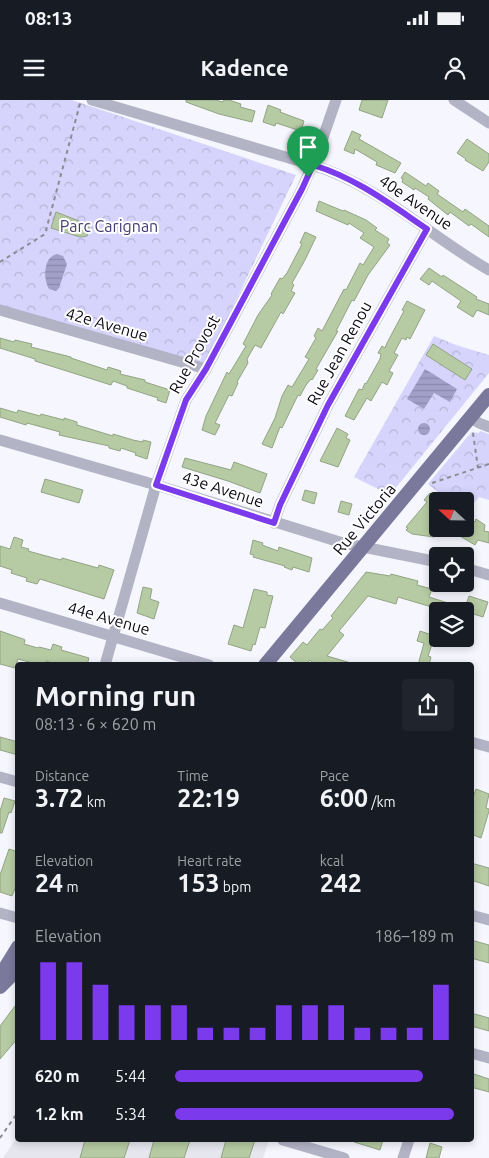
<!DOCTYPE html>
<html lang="en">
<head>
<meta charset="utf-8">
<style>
  :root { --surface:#171b24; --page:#20242c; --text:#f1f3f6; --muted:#9ea1a6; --accent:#7c3aed }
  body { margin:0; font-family:Ubuntu,sans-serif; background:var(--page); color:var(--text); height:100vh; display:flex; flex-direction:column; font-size:19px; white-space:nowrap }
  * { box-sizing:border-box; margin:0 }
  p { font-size:16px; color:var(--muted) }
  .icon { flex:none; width:28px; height:28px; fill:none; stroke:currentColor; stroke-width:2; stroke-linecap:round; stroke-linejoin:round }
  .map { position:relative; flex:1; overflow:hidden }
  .sheet { position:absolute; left:15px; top:562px; width:459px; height:480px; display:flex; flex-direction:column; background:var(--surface); border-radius:5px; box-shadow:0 2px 8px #0003 }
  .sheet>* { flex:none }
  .needle { width:32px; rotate:292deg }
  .tools { position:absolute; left:429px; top:392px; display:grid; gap:10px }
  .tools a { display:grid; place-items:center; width:45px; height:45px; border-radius:5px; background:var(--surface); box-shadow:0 2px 8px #0003; font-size:25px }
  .pin { position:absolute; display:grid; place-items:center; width:42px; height:42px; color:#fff; margin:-51px -21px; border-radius:50% 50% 50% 0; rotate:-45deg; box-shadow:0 0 5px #0007 }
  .pin .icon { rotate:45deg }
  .round { display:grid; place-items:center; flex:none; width:52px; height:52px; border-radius:5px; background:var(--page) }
  .summary { display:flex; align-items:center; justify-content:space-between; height:85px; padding:0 20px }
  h1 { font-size:28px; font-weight:600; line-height:38px }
  .stats { display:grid; grid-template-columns:repeat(3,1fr); gap:8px; height:85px; padding:5px 20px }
  .stats div { display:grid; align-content:center }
  .stats b { font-size:25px; font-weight:600 }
  .stats small { font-size:14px; font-weight:400 }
  .stats p { font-size:14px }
  .chart { height:140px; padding:10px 20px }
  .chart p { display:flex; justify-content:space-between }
  .chart svg { width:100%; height:90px; margin-top:5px; stroke:var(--accent); stroke-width:6 }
  ul { padding:0 20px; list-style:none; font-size:16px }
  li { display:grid; grid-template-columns:80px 60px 1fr; align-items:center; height:38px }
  li i { height:12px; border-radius:6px; background:var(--accent) }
  .status { display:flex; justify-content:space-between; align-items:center; height:35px; padding:0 25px; background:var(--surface); direction:ltr }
  .status svg { height:14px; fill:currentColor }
  header { display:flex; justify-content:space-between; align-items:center; height:65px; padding:0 20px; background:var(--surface); font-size:22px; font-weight:600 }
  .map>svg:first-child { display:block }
</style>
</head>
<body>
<div class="status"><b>08:13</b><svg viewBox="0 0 49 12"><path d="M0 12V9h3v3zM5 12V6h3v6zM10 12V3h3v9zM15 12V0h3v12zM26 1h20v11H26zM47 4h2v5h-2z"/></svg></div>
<header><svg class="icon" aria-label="menu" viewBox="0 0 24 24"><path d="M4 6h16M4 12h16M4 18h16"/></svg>Kadence<svg class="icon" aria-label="person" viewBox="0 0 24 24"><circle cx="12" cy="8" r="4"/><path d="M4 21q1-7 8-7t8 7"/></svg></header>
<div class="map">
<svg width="489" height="1058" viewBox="0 0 489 1058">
  <defs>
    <pattern id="park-crowns" width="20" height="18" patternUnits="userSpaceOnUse" patternTransform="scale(1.25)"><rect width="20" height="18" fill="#d6d4fc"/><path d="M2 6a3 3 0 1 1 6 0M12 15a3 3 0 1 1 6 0" fill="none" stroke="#b6b5d7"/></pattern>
    <pattern id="water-rules" width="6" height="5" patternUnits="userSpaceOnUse" patternTransform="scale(1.25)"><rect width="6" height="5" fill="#a2a0c9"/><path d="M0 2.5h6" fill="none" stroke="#8a88ac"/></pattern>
  </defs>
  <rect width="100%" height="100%" fill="#f6f6fe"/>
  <polygon fill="#e6e6ef" points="17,1037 18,1040 269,1040 263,1058 3,1058"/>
  <g fill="url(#park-crowns)">
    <polygon points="0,0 72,0 296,75 204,267 0,209"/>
    <polygon points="434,236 456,245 489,255 489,273 390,395 354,377"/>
    <polygon points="480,331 489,334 489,400 479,397 465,414 465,401 449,401 428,384 469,335 472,332 479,333"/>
  </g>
  <g fill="url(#water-rules)">
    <path d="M57 154 63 156 67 164 59 188 56 191 49 189C43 179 43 157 57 154Z"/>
    <polygon points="425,269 457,289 450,302 434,293 424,309 407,299"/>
    <circle cx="424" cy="329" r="6"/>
  </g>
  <g fill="#b6cba3" stroke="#92a484">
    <polygon points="186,0 215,0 223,2 224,0 229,0 241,4 240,7 255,11 252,22 219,14 186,2"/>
    <polygon points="362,0 388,0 382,18 359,10"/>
    <polygon points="268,5 281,10 280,12 304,21 301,31 276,23 275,26 263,22"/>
    <polygon points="352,31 361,35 359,39 401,63 395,73 376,65 377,62 355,49 354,54 344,50"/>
    <polygon points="467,39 489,54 489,62 483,71 465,60 466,59 457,53"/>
    <polygon points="405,72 426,86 428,83 439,91 437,94 463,112 465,109 489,126 489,137 471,124 469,126 450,112 448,115 428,99 429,97 415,88 414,90 402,82 403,79 401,78"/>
    <polygon points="319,101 343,111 344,110 366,120 377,128 375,130 389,139 387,143 390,145 368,175 354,201 352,200 336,231 338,231 316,269 318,270 312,280 311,279 306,285 300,296 298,295 282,328 280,327 272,348 262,344 275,318 282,296 288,285 292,287 309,259 305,257 316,238 314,236 318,228 322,231 344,189 346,190 360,163 363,165 374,147 360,138 364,133 349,123 348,125 316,111"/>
    <polygon points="56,112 84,123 90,128 87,136 80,137 51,128"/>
    <polygon points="305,132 316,137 305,160 292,183 294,185 291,191 295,193 283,214 281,212 261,248 255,245 247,259 248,263 237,282 238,283 232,296 229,295 215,323 220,325 215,335 202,330 206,316 227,272 229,274 246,246 243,244 258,215 272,195 271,194 280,178 282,179 287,173 302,144 300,143"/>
    <polygon points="429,168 442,177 443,175 477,197 476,199 489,204 489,215 477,210 473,217 457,207 461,201 432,181 429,185 420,179"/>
    <polygon points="407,201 425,210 410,239 407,237 406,240 402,238 394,253 398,255 389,271 393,273 387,285 382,282 371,301 367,298 354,320 345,316 359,289 362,290 365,283 366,284 380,259 381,254 378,253 382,246 385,248 387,243 404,211 402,210"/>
    <polygon points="0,238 14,242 15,240 32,244 31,247 71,257 71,258 107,270 108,267 121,271 120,274 145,280 145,282 170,290 166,303 157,300 158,298 127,288 127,286 113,281 111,285 35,261 35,259 0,248"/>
    <polygon points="433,244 472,269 465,280 426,255"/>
    <polygon points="0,308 17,313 18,310 40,316 41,314 64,320 64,318 77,322 77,325 113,336 113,334 133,340 143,342 143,340 151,342 147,359 135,355 136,353 121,348 120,351 109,348 109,346 59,335 60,332 27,323 26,325 0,317"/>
    <polygon points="337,328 348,334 346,338 350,340 338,367 320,361"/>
    <polygon points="185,358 231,370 234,362 267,374 260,393 228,381 182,367"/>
    <polygon points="45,379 83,390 79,403 41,392"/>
    <polygon points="305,390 317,393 314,404 302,400"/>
    <polygon points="430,393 438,399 438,420 432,426 438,432 434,437 412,434 406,430 408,428 406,427 427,402 424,400"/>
    <polygon points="341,401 352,404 349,415 338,412"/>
    <polygon points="465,416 475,422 476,419 485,425 484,431 489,432 489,443 478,440 475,445 448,429 465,429"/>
    <polygon points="14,437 23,440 21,447 29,449 28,451 61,460 62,458 98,468 99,465 114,470 104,499 40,479 37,484 26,481 27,478 11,473 12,470 0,466 0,446 10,449"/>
    <polygon points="253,440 263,443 262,445 278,451 279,447 312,458 309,472 293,467 292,470 284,467 285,466 253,457 254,455 250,454"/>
    <polygon points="366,472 390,476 391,474 418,481 417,485 432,489 429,497 448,503 445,511 434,511 435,508 398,497 396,504 368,496 339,531 344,535 327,556 351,563 351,565 315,565 310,560 306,565 299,565 290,557 303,542 307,545 320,529 322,530 333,518 331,516"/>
    <polygon points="143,487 152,489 150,499 159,502 154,519 137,513"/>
    <polygon points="254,489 267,492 267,495 273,496 265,528 260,527 255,545 253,544 251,551 228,544 234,525 243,528"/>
    <polygon points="469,496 488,502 483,517 464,511"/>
    <polygon points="0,531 23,539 25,540 24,544 38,548 39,547 51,550 53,544 62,547 61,550 89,558 87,565 59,565 46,561 45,565 40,565 18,559 15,568 0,564"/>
    <polygon points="420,531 435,536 428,556 431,557 429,565 418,565 424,543 417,541"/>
    <polygon points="0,637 18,642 18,655 0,650"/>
    <polygon points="476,689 489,694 486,708 489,709 489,711 481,738 471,734 471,724 474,711 471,710 471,703"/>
    <polygon points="4,698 15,701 11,713 9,712 2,733 0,733 0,711"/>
    <polygon points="9,749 18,752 18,781 12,796 0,792 0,775"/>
    <polygon points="471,763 489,768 489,786 471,780"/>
    <polygon points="471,840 489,845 489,863 471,858"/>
    <polygon points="18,902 18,938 0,959 0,926"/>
    <polygon points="471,913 489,918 489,931 471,926"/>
    <polygon points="471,973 489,979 489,992 471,987"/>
    <polygon points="85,1040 130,1040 124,1058 80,1058"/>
    <polygon points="154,1040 190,1040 184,1058 149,1058"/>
    <polygon points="226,1040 255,1040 249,1058 221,1058"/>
    <polygon points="354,1040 383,1040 380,1050 354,1042"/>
    <polygon points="430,1043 442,1047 439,1058 426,1058"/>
  </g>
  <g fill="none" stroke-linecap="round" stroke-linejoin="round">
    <g stroke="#8c8b95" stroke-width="2" stroke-dasharray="4 4" stroke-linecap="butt">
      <polyline points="0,162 45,134 81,0"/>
      <polyline points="473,333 478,368"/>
      <polyline points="432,383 489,364"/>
      <polyline points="0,1038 18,1012"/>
    </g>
    <g stroke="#b3b3c6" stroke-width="11">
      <path d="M92 0 313 65C380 86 429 136 489 170"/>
      <polyline points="454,0 489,23"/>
      <polyline points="0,210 206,269"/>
      <polyline points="470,317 479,323 489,327"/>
      <polyline points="0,340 156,385 343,443 438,462"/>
      <polyline points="274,423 280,405 328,305 427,129"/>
      <polyline points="465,468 489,475"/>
      <polyline points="0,503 209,565"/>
      <polyline points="105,565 156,385 186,300 206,269 302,89 318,52 336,0"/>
      <polyline points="471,642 489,647"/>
      <polyline points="0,677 18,682"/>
      <polyline points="0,813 18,818"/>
      <polyline points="471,815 489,820"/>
      <polyline points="471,953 489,958"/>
      <polyline points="283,1040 344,1058"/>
      <polyline points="403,1058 409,1040"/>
    </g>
    <g stroke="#7b799b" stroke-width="14">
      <polyline points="265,565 489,295"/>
      <polyline points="0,876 18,847"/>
      <polyline points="0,887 18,869"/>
    </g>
  </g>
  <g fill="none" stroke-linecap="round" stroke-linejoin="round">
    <g stroke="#fff" stroke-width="10">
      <path id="route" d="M313 65C356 78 390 104 427 129L328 305 280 405 274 423 156 385 186 300 206 269 302 89Z"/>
    </g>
    <use href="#route" stroke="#7c3aed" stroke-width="6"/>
  </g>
  <g text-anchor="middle" stroke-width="4" stroke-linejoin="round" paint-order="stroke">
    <g font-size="16" fill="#0c0a16" stroke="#fff">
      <text transform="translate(416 102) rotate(34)" y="6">40e Avenue</text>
      <text transform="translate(107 224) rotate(16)" y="6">42e Avenue</text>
      <text transform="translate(339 253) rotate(-61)" y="6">Rue Jean Renou</text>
      <text transform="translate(194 254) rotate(-61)" y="6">Rue Provost</text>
      <text transform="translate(223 389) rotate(18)" y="6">43e Avenue</text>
      <text transform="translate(364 419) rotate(-50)" y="6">Rue Victoria</text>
      <text transform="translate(109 518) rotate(16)" y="6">44e Avenue</text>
    </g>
    <g font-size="16" fill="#433c73" stroke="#fff">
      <text x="109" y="132">Parc Carignan</text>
    </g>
  </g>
</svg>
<div class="tools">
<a><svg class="needle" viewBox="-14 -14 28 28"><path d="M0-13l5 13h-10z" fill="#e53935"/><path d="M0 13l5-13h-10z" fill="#9ea1a6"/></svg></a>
<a><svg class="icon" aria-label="locate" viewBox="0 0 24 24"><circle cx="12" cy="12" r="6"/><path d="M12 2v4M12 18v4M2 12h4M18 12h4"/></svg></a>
<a><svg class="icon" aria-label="layers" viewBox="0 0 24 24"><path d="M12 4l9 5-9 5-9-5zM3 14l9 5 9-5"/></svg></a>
</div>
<div class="pin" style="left:308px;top:77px;background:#1e9e55"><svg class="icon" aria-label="arrive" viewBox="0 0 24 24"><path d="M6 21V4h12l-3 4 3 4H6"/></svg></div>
<section class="sheet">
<div class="summary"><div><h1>Morning run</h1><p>08:13 · 6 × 620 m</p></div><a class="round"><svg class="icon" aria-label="share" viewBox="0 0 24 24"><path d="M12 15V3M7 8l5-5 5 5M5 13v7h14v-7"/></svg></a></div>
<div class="stats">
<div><p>Distance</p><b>3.72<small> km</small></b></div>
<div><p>Time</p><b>22:19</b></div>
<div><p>Pace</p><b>6:00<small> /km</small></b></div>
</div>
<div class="stats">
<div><p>Elevation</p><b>24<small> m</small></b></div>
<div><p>Heart rate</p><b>153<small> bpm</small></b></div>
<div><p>kcal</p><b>242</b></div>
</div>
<div class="chart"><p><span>Elevation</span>186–189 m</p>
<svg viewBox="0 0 160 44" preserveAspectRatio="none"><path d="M5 44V6M15 44V6M25 44V17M35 44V27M45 44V27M55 44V27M65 44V38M75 44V38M85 44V38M95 44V27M105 44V27M115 44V27M125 44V38M135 44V38M145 44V38M155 44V17"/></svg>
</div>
<ul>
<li><b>620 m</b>5:44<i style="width:89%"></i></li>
<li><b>1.2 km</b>5:34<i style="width:100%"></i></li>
</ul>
</section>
</div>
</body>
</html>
